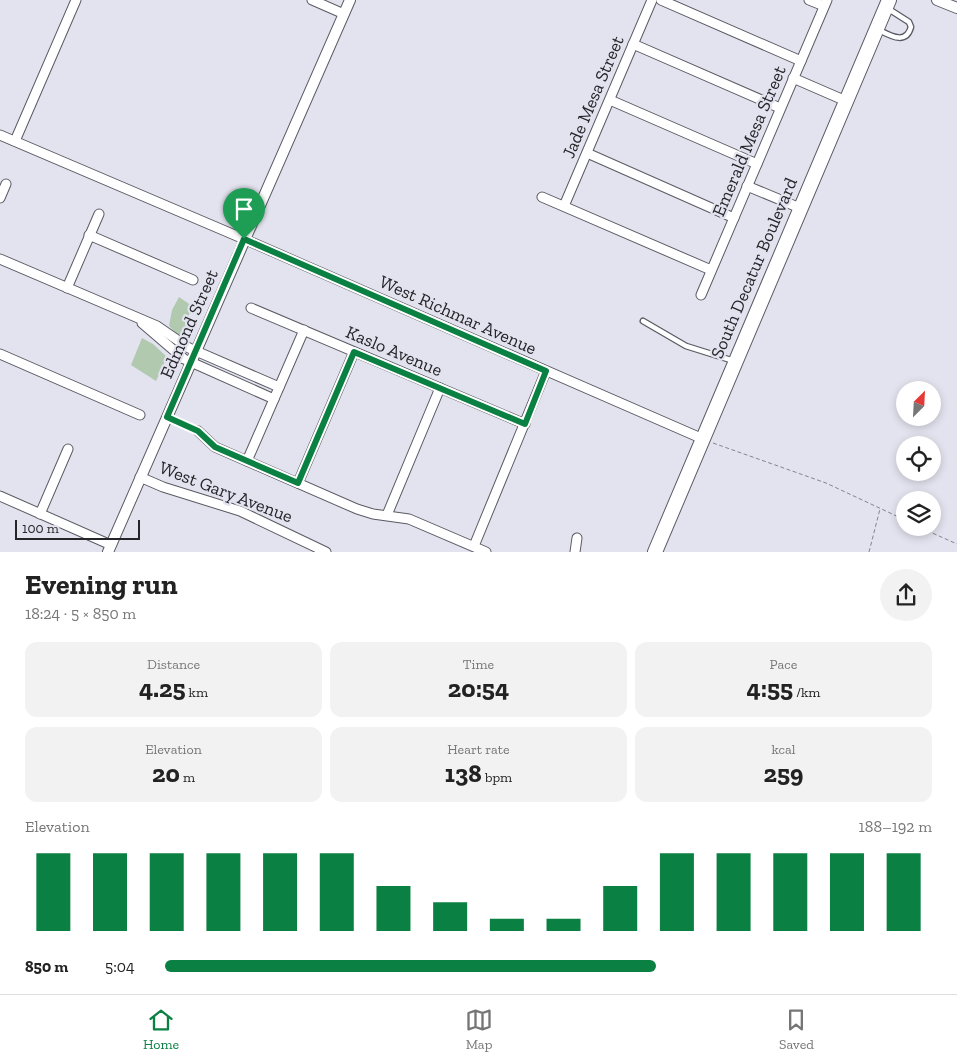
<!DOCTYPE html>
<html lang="en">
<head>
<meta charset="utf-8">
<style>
  :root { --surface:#fff; --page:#f2f2f2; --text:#222; --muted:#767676; --line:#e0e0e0; --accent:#0b8043 }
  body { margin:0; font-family:"Zilla Slab",serif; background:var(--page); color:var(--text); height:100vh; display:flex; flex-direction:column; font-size:19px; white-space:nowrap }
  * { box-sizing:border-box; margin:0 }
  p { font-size:16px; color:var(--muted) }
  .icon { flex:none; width:28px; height:28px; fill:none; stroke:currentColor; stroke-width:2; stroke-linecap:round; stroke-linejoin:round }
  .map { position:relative; height:552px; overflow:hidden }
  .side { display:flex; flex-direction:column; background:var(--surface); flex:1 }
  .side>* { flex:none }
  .needle { width:32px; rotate:24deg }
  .controls { position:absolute; left:896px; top:381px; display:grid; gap:10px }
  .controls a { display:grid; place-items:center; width:45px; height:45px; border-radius:50%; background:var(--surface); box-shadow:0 2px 8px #0003; font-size:25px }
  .scale { position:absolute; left:15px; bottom:12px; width:125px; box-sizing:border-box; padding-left:5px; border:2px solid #252429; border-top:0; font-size:14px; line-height:18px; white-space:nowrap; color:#252429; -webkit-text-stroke:4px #e3e3ef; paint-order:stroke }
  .pin { position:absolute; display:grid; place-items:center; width:42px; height:42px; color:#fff; margin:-51px -21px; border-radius:50% 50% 50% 0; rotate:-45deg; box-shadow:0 0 5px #0007 }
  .pin .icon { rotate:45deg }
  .round { display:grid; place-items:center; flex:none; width:52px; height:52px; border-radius:26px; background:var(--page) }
  .head { display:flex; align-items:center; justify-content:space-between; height:85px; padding:0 25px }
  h1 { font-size:28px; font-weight:700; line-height:38px }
  .metrics { display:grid; grid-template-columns:repeat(3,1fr); gap:8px; height:85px; padding:5px 25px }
  .metrics div { display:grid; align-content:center; border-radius:12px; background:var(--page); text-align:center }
  .metrics b { font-size:25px; font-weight:700 }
  .metrics small { font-size:14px; font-weight:400 }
  .metrics p { font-size:14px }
  .chart { height:140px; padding:10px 25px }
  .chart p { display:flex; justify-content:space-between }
  .chart svg { width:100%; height:90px; margin-top:5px; stroke:var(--accent); stroke-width:6 }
  ul { padding:0 25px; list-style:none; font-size:16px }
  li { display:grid; grid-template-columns:80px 60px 1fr; align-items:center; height:38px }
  li i { height:12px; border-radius:6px; background:var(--accent) }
  .tab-bar { display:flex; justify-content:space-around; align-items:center; height:70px; border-top:1px solid var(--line); background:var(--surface); font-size:14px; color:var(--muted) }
  .tab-bar a { display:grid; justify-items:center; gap:2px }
  .tab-bar .current { color:var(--accent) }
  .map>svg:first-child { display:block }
</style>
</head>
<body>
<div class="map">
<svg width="957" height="552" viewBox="0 0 957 552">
  <rect width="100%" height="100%" fill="#e3e3ef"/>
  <g fill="#b0c9af">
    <polygon points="179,297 192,306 181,338 169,326 172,310"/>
    <polygon points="142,338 153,344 167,357 156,381 131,365"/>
  </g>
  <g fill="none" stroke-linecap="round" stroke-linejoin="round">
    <g stroke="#5a5a64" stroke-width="7">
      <g id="service">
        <path d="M879 30C891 36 906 45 911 27L909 22 887 8"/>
        <polyline points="643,321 686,346 734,361"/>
        <polyline points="167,417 198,431"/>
      </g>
    </g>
    <g stroke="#5a5a64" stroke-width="11">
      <g id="minor">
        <polyline points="312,0 344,14"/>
        <polyline points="661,0 801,61"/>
        <polyline points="809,0 824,6"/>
        <polyline points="633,44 780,108"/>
        <polyline points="793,78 846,101"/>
        <polyline points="610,100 757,164"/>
        <polyline points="0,135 244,239 703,439"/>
        <polyline points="15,141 76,0"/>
        <polyline points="587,153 734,218"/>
        <polyline points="747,186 800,208"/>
        <polyline points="542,197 711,270"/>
        <polyline points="0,198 6,184"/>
        <polyline points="564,206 652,0"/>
        <polyline points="89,235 193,280"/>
        <polyline points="0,259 157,326 189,348 279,387"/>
        <polyline points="67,288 99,214"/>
        <polyline points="701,295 827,0"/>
        <polyline points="251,308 525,424"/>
        <polyline points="142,323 184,359 274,399"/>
        <polyline points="0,354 140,415"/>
        <polyline points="198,431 215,447 357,509 373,514 409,519 486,552"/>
        <polyline points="247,461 304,330"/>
        <polyline points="140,477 163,487 240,511 326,552"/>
        <polyline points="298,483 354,352"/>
        <polyline points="0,496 111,545"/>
        <polyline points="40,514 68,449"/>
        <polyline points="387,515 440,388"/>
        <polyline points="474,546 546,371"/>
        <polyline points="575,552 577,538"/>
      </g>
    </g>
    <g stroke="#5a5a64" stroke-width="12">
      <g id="tertiary">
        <polyline points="937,0 957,8"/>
        <polyline points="108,552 350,0"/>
      </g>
    </g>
    <g stroke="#5a5a64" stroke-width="16">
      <polyline id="primary" points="655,552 889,0"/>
    </g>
    <g stroke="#84848c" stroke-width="1" stroke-dasharray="4 2.5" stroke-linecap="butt">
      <polyline points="713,443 826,483 905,520"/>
      <polyline points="921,528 957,544"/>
      <polyline points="869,552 880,509"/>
    </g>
    <use href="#service" stroke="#fff" stroke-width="4.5"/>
    <use href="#minor" stroke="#fff" stroke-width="9"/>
    <use href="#tertiary" stroke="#fff" stroke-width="10"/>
    <use href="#primary" stroke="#fff" stroke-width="14"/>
  </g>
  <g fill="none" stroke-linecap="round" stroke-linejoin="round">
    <g stroke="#fff" stroke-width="10">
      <polygon id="route" points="244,239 546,371 525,424 354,352 298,483 215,447 198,431 167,417"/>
    </g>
    <use href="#route" stroke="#0b8043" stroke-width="6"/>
  </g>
  <g text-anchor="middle" stroke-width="4.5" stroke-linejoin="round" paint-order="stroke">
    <g font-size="18" fill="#252429" stroke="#e3e3ef">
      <text transform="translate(593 97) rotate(-67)" y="6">Jade Mesa Street</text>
      <text transform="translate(749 141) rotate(-67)" y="6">Emerald Mesa Street</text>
      <text transform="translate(754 268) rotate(-67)" y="6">South Decatur Boulevard</text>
      <text transform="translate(458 315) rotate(24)" y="6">West Richmar Avenue</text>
      <text transform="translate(189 324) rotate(-66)" y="6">Edmond Street</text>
      <text transform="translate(394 351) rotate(23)" y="6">Kaslo Avenue</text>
      <text transform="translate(226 492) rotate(21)" y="6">West Gary Avenue</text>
    </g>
  </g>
</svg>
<div class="controls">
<a><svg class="needle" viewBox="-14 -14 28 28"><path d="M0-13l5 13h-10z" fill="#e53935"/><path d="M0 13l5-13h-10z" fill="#767676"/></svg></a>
<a><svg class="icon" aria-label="locate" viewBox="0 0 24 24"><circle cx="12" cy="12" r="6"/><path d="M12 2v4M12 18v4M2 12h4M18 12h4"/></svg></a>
<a><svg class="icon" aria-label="layers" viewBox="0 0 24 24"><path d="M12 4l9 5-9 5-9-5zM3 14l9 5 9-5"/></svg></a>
</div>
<div class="scale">100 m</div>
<div class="pin" style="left:244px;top:239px;background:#1e9e55"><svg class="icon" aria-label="arrive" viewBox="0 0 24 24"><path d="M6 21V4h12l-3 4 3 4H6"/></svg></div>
</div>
<section class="side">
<div class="head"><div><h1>Evening run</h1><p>18:24 · 5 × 850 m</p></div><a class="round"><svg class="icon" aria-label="share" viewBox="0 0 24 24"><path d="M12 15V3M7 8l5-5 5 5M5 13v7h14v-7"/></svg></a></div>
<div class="metrics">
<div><p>Distance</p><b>4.25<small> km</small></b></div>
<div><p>Time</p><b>20:54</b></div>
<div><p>Pace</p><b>4:55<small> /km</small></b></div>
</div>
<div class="metrics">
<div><p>Elevation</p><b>20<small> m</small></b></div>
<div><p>Heart rate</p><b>138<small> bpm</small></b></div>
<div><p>kcal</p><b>259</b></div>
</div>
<div class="chart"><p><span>Elevation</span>188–192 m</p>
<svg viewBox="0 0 160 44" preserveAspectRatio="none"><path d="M5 44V6M15 44V6M25 44V6M35 44V6M45 44V6M55 44V6M65 44V22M75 44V30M85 44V38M95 44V38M105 44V22M115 44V6M125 44V6M135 44V6M145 44V6M155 44V6"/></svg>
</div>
<ul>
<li><b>850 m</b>5:04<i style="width:64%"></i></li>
</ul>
</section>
<nav class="tab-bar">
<a class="current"><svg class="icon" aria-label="home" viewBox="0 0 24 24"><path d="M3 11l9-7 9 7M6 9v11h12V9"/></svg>Home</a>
<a><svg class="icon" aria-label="map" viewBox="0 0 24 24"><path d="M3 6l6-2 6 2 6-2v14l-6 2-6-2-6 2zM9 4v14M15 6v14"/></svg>Map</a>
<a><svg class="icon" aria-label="saved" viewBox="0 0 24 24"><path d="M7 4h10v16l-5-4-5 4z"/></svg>Saved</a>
</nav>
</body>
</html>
